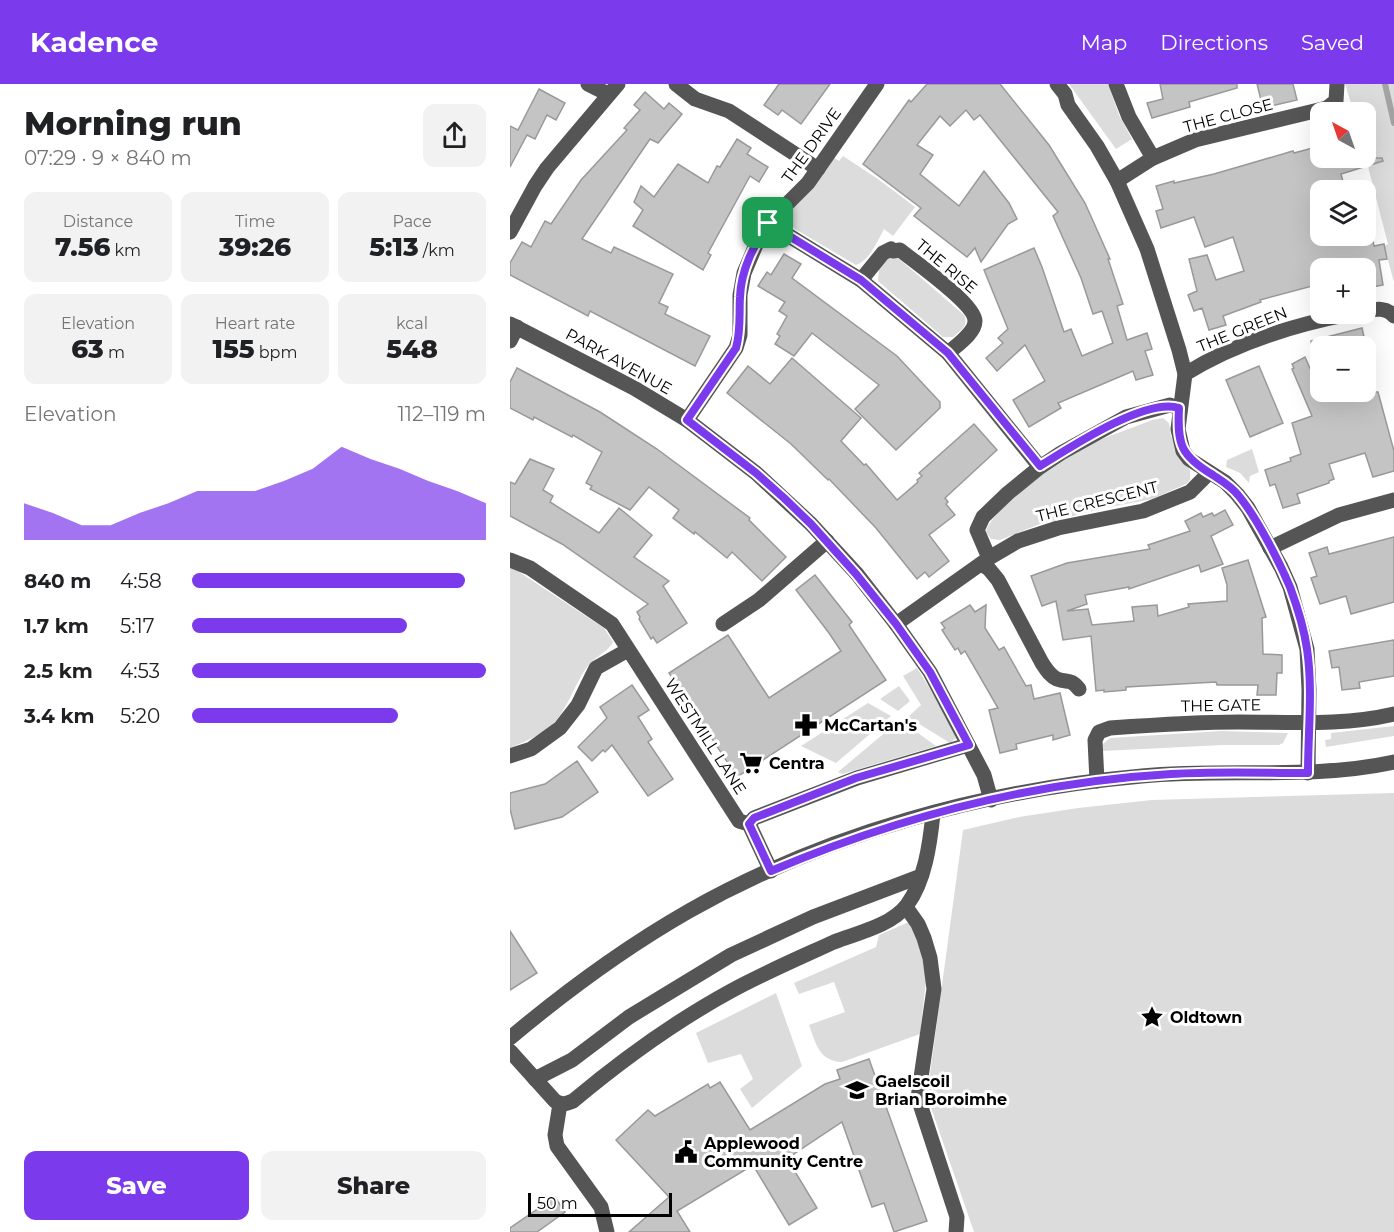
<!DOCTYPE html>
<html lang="en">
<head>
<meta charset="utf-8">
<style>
  :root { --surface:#fff; --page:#f2f2f2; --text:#202124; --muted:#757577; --accent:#7c3aed }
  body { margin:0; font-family:Montserrat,sans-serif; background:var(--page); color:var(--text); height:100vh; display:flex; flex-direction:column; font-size:22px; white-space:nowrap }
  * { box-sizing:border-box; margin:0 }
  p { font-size:20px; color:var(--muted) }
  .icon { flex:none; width:33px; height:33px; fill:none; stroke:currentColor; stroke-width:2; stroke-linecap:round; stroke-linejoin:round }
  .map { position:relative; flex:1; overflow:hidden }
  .panel { display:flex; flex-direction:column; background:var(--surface); width:510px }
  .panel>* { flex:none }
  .needle { width:39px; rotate:320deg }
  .tools { position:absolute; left:800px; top:18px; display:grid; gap:12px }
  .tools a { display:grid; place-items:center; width:66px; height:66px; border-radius:12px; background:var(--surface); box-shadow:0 6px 24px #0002; font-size:30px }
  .scale { position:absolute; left:18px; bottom:15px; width:144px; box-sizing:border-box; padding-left:6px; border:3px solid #000; border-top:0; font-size:16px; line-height:21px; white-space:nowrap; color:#000; -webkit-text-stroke:4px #fff; paint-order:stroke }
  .pin { position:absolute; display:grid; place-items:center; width:51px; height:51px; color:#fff; margin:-26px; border-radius:12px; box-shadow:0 3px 9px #0006 }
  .round { display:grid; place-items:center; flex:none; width:63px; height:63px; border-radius:12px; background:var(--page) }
  .summary { display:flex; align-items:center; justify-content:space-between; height:102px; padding:0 24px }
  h1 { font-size:33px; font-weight:800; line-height:45px }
  .stats { display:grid; grid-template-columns:repeat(3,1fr); gap:9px; height:102px; padding:6px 24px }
  .stats div { display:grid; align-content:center; border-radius:12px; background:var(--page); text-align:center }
  .stats b { font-size:26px; font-weight:800 }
  .stats small { font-size:16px; font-weight:400 }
  .stats p { font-size:16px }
  .chart { height:168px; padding:12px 24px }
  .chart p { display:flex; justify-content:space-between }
  .chart svg { width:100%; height:108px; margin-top:6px; fill:var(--accent); opacity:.7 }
  .primary-button { display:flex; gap:12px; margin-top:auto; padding:12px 24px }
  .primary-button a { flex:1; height:69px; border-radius:12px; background:var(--accent); color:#fff; font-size:24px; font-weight:800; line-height:69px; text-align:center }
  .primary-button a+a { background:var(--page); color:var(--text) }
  ul { padding:0 24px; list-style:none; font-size:20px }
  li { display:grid; grid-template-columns:96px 72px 1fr; align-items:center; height:45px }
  li i { height:15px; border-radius:8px; background:var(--accent) }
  header { display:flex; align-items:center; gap:36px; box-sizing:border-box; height:84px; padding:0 30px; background:var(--accent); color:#fff }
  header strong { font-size:28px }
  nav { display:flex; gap:33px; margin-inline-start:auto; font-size:21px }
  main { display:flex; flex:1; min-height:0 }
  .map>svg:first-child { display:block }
</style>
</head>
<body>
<header>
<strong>Kadence</strong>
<nav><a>Map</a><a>Directions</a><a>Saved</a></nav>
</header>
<main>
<section class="panel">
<div class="summary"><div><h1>Morning run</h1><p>07:29 · 9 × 840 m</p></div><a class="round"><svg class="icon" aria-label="share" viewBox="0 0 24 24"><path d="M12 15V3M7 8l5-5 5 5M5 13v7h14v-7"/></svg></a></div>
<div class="stats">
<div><p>Distance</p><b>7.56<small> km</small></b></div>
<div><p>Time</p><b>39:26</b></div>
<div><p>Pace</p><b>5:13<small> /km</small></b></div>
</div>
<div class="stats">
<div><p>Elevation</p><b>63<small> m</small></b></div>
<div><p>Heart rate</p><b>155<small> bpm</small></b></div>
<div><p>kcal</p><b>548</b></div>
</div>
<div class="chart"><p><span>Elevation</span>112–119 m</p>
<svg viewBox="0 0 160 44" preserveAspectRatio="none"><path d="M0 44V29L10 33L20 38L30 38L40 33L50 29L60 24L70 24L80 24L90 20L100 15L110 6L120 11L130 15L140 20L150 24L160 29V44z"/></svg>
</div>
<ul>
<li><b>840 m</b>4:58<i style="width:93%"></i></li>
<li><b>1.7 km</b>5:17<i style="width:73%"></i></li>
<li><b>2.5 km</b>4:53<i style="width:100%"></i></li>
<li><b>3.4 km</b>5:20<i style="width:70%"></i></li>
</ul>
<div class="primary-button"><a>Save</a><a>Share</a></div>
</section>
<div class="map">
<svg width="884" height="1148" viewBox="0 0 884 1148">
  <rect width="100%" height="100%" fill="#fff"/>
  <g fill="#dcdcdc">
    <polygon points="559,0 598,0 609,31 622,55 606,65"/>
    <polygon points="835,0 884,0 884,198 874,162 878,160 855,71 855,28 847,28 841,19"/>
    <path d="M333 72 368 95 405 123 383 152 374 145C367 158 360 176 346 181L285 145C280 139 279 135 280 126L323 73 329 77Z"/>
    <path d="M384 173 389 175 454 231C459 242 451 246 443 253H433L368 197 369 185 378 174Z"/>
    <path d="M653 334 659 339 661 352 671 373 680 386V396L676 400 642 415 595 424 530 440 490 456 481 455 476 448C479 427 555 371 576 362 597 352 620 345 642 336Z"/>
    <polygon points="742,365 749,388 740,392 739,399 730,389 716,383 717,376"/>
    <path d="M0 482 94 544 103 558C97 569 85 572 77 583 64 601 57 627 41 642 29 652 14 658 0 664Z"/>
    <polygon points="407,584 430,621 446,654 440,659 398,633 411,621 393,592"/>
    <polygon points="389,602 400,617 388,627 370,615"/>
    <polygon points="358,619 381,632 326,679 291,662"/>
    <polygon points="390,636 426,662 332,690 328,688"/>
    <polygon points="884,642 884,652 816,663 815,656 821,655 821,649"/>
    <polygon points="711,647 778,649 773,659 769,661 713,661 592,667 593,660 600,654"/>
    <polygon points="884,709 884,1148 464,1148 417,1012 453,746 509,733 568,724 642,716"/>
    <path d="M399 838 410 857 416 897 410 950 332 978C309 977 306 960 299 941L335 928 324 898 289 910 284 899 366 863 369 851Z"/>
    <polygon points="266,909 292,982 242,1024 230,1005 243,995 231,970 198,979 186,949"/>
  </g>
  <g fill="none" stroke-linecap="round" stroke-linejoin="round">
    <polyline stroke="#a3a3a3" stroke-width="6" points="875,0 884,39"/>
  </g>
  <g fill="#c4c4c4" stroke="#999" stroke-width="1.5">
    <polygon points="269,0 320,0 291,40 272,26 268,31 254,21"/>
    <polygon points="417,0 490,0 539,61 575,119 600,175 598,175 613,220 607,222 617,256 637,249 642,265 635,267 643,291 626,296 623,287 602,296 548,319 551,324 519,343 503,316 535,297 515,261 487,287 476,274 493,259 488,254 498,245 474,186 524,164 532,183 554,248 561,245 572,272 603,259 592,227 583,230 571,194 543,132 548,128 470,31 464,36 456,26 440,42 430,32 407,61 423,71 410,90 449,122 474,87 499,119 507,135 498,140 471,178 465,164 457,173 404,132 411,124 353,80 399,16 401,18"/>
    <polygon points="650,0 727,0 727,4 679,18 680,23 642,34 637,19 653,15"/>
    <polygon points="747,0 783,0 787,16 753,24"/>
    <polygon points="29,5 55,19 46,36 37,31 25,55 17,51 0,83 0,42 8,46"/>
    <polygon points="135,8 154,25 159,19 172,30 148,59 140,55 72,155 101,169 104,163 163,190 149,219 158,223 155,230 200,252 185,282 80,227 78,232 0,191 0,179 12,158 21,163 35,137 41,140 71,96 117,46 114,44 130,26 124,21"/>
    <polygon points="227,55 241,64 237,70 258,83 249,98 240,92 198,169 201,171 193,186 123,142 133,126 124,118 131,102 144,113 168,80 198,99 207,82 210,83"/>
    <polygon points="810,62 810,74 872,74 873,77 831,90 834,102 810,106 810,152 818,152 820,160 862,152 864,162 874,160 877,175 869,176 873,201 857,204 855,184 810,184 810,200 750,216 751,218 713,232 716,241 699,246 692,224 684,227 678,211 687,207 679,175 697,171 706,196 734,187 723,153 695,163 684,133 651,144 646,127 653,125 646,102 664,97 664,99 704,90 783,67 784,69"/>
    <polygon points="274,170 291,180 282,194 387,272 430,318 430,324 386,366 345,325 369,301 302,249 284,272 265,260 270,252 267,250 277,232 269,227 275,218 248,202 257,188 261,191"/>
    <polygon points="852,244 856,262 802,262 801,257"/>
    <polygon points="795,273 811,309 818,308 868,308 884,367 884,387 863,393 855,369 819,380 824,395 819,397 819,399 787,410 790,419 773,424 765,400 760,402 755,386 781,377 780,374 791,370 782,339 802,332 782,285 784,284 782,280"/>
    <polygon points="282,274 351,334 331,357 354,381 356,380 387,416 408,398 407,396 412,392 409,389 464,340 487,366 435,414 438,418 436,420 445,431 419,451 439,477 419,493 415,488 407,495 366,444 319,395 318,396 281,360 217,309 238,282 260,300"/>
    <polygon points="749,282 773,339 740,353 716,296"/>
    <polygon points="7,284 90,328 147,365 240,434 239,436 276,473 252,497 222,468 217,474 185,448 184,450 163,434 169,426 139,403 120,426 80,405 82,402 76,399 92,368 63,351 62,353 24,333 23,336 0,324 0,298"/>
    <polygon points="20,375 44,385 33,406 43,412 40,418 89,449 109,424 142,451 124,473 159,497 153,502 177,539 147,559 143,553 141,555 129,535 130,533 127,528 138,520 52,460 0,432 0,398 5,400"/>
    <polygon points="715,426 723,441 701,452 713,480 691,488 689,481 619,505 619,503 575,511 577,520 557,527 578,525 582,541 624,537 622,523 647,521 648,532 679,523 678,520 717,517 717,501 712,484 738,476 756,533 752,534 753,570 772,571 772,589 767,589 766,611 747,611 748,601 707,601 706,598 616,603 616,606 594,608 594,606 586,607 581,552 553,556 546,517 532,522 521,492 557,479 640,465 638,461 680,447 675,437 691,429 693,433 702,429 704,432"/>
    <polygon points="884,453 884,518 841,530 836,512 810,520 801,494 807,492 799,469 817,463 819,470"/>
    <polygon points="305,491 342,538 339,541 376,596 227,693 159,589 218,551 259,614 331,567 319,549 286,506"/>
    <polygon points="460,521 465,528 476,521 475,544 489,566 494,563 516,602 521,601 524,615 550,609 560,651 543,656 543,651 506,660 507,665 490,669 479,626 488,624 455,567 451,570 448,564 445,566 432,546 435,544 431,539"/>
    <polygon points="884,556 884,592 849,598 850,604 832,606 829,583 822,584 819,567"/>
    <polygon points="122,601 139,626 128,633 142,655 138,658 163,695 138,712 102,661 95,668 93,666 82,677 68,663 97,634 90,623"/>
    <polygon points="67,677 88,708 52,733 5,745 0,725 0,709 35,700"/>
    <polygon points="0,847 27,889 0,906"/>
    <polygon points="359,975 417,1137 384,1148 374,1119 362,1123 332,1038 284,1070 281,1081 307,1124 279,1141 243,1081 167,1127 180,1148 119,1148 159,1113 106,1056 138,1026 145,1032 198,1000 200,1004 210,998 240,1046 315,1000 330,995 327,986"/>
    <polygon points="45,1113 55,1128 27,1148 0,1148 0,1144"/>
  </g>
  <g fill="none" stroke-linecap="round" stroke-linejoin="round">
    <g stroke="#555" stroke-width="15">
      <polyline points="78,0 98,10"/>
      <polyline points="166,0 185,15 219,27 308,85"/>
      <polyline points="547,0 555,10 558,21 587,62 607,97 637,165 669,266 675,290 668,345 673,367 679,375 715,398 727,410 738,424 771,483 780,503 797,565 799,606 798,689"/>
      <polyline points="606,0 619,33 643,74"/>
      <polyline points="607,97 643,74 685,56 817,24 826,17 827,0"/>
      <polyline points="258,139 351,196 438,269 530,383"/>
      <polyline points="0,148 25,102 37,84 108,0"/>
      <path d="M351 196 373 169 381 165 383 167 390 166C405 178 465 220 465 237 465 249 447 261 438 269"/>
      <path d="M855 227C866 225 876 223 884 232"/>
      <polyline points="0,240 124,304 177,336 246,389 301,440 347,490 386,540 420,588 474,691 481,716"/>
      <polyline points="0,257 7,243"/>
      <path d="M675 290C725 259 783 241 840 230"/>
      <polyline points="177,336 226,264 230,251 230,211 234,189 248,156 258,139 298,99 367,0"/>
      <polyline points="760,464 829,431 884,416"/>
      <polyline points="479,474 467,446 473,433 498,409 530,383 551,369 616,333 660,321 669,324"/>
      <polyline points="0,476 20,484 102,540 229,737 239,740 261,787"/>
      <path d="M471 480 479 485 488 496 532 579C536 585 540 592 547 595 558 599 560 594 569 605"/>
      <polyline points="213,540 249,516 317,457"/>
      <polyline points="386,540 479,474 508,457 548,444 633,427 680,408 699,389"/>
      <polyline points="0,672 21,665 50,644 68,621 86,584 118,566"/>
      <path d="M587 697 585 656 589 648 600 644C643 641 686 638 729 638 781 638 833 642 884 630"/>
      <polyline points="239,740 244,734 347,694 458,661"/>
      <polyline points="396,823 408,840 414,854 420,874 424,905 408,1014 447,1133 446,1148"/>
      <path d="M0 954C56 907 116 863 179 827 317 749 475 706 632 692 716 684 801 696 884 678"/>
      <path d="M0 967 45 1017C52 1021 56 1020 63 1017 112 976 164 938 221 907 254 889 289 874 324 858 347 849 381 842 397 821 415 797 420 759 423 730"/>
      <polyline points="25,995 62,976 119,933 221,871 303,833 411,792"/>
      <polyline points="50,1020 45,1051 47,1062 91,1123 97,1148"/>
    </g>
  </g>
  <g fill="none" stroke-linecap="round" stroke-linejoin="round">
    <g stroke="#fff" stroke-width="12">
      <path id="route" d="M258 139 351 196 438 269 530 382C559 364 636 313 669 324 667 361 671 372 703 391 712 397 721 402 728 411 746 432 769 477 780 503 787 522 794 544 797 565 803 605 798 648 798 689 752 689 707 687 661 690 523 698 388 733 261 787L239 740 244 734 346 694 459 661 420 588 386 540 346 490 301 440 274 414 246 389 177 336 226 264C231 247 229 230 230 213 231 185 244 162 258 139Z"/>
    </g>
    <use href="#route" stroke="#7c3aed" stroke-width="8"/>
  </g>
  <defs>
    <g id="pharmacy-bare" transform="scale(1.8)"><path d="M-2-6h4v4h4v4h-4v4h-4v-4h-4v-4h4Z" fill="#000" stroke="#fff" stroke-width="2.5" paint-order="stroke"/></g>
    <g id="supermarket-bare" transform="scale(1.8)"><path d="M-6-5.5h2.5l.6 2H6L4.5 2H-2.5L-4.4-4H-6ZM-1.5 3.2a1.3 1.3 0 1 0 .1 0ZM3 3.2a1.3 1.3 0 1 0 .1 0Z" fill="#000" stroke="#fff" stroke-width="2.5" paint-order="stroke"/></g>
    <g id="sight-bare" transform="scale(1.8)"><path d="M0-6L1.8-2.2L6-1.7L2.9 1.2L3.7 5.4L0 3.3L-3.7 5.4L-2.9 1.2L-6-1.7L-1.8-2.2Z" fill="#000" stroke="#fff" stroke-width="2.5" paint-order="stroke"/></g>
    <g id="school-bare" transform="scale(1.8)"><path d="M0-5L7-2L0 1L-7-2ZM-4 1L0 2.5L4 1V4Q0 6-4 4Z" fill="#000" stroke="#fff" stroke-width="2.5" paint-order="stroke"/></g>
    <g id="civic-bare" transform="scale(1.8)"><path d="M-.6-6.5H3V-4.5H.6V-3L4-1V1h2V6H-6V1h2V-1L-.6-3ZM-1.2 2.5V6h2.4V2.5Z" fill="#000" stroke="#fff" stroke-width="2.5" paint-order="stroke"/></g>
  </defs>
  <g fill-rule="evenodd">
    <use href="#pharmacy-bare" x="296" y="641"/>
    <use href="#supermarket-bare" x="241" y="679"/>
    <use href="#sight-bare" x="642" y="933"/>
    <use href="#school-bare" x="347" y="1006"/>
    <use href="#civic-bare" x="176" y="1068"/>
  </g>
  <g text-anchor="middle" stroke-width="6" stroke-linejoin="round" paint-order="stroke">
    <g font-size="16" fill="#000" stroke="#fff">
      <text transform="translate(718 31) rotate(-15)" y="6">THE CLOSE</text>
      <text transform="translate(301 61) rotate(-54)" y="6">THE DRIVE</text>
      <text transform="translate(437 182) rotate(40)" y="6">THE RISE</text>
      <text transform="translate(732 245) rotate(-22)" y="6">THE GREEN</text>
      <text transform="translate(109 277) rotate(29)" y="6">PARK AVENUE</text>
      <text transform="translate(587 417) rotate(-14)" y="6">THE CRESCENT</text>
      <text transform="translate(711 621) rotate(-1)" y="6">THE GATE</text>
      <text transform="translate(196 652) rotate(57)" y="6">WESTMILL LANE</text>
    </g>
    <g font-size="16" font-weight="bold" fill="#000" stroke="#fff" text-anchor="start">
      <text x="314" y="647">McCartan's</text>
      <text x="259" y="685">Centra</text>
      <text x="660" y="939">Oldtown</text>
      <text x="365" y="1003">Gaelscoil<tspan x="365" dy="18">Brian Boroimhe</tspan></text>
      <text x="194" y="1065">Applewood<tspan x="194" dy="18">Community Centre</tspan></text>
    </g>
  </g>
</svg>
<div class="tools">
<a><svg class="needle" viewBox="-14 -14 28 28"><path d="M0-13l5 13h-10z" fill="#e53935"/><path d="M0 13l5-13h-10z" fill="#757577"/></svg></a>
<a><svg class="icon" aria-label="layers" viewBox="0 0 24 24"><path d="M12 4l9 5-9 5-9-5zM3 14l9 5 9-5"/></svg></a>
<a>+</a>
<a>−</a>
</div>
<div class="scale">50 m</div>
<div class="pin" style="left:258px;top:139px;background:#1e9e55"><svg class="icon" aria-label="arrive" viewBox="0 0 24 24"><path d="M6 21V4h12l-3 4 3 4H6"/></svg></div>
</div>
</main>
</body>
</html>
